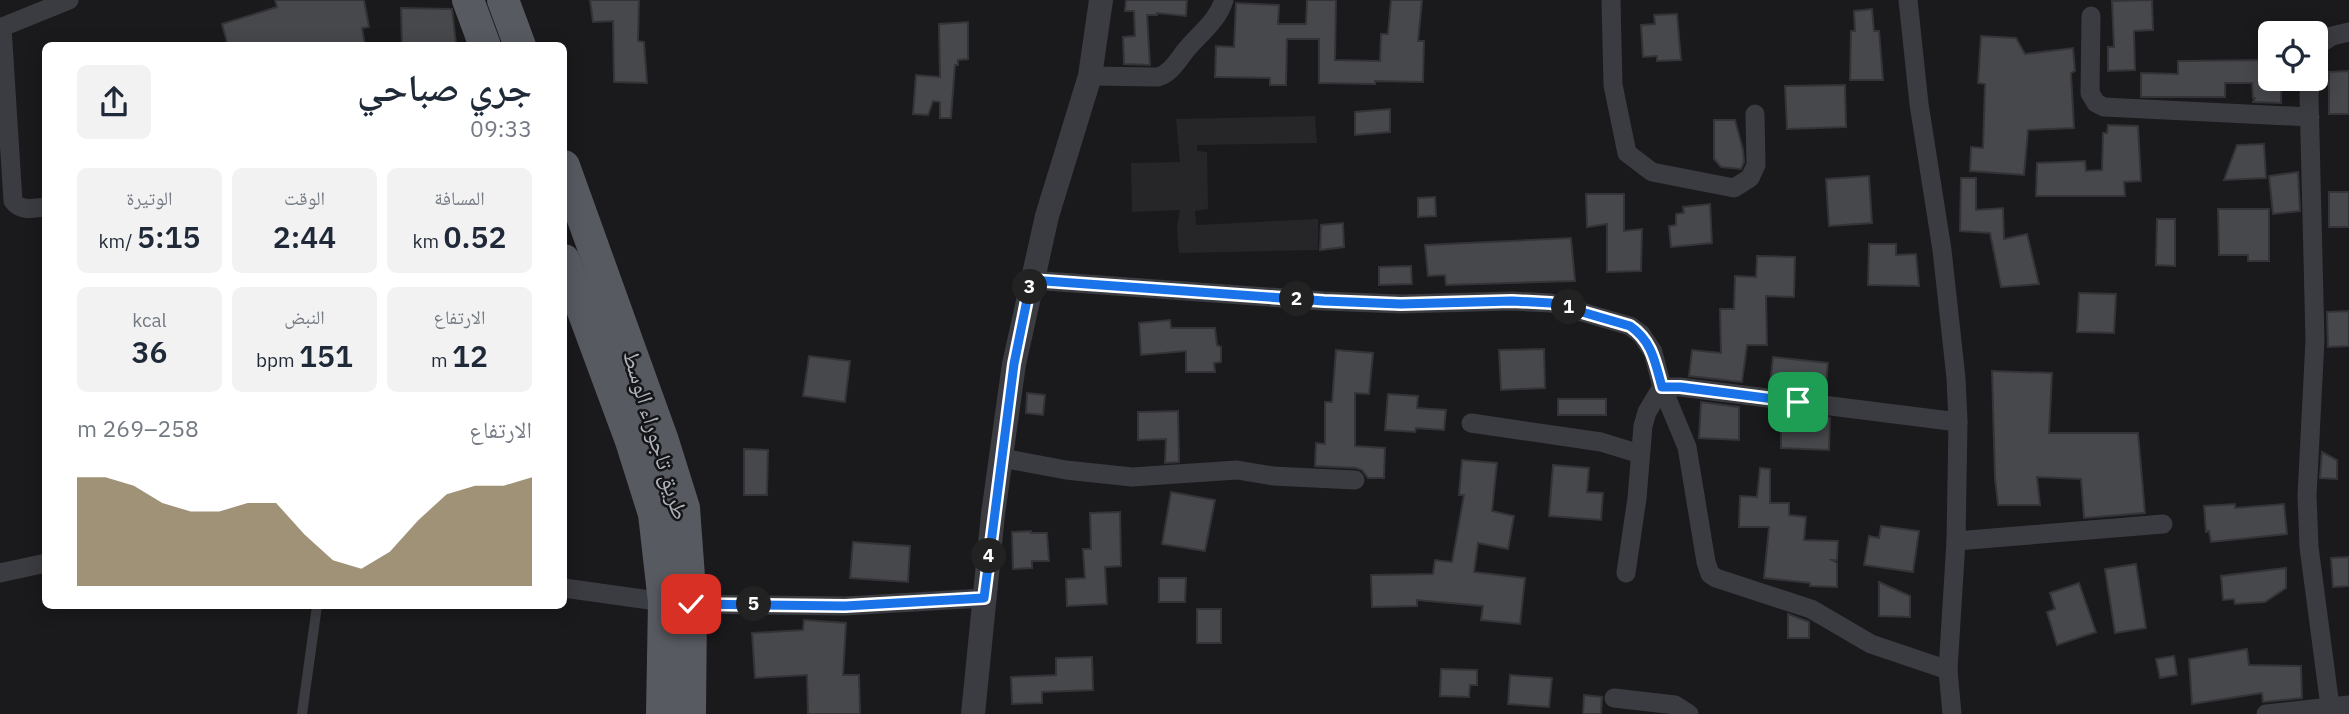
<!DOCTYPE html>
<html lang="ar">
<head>
<meta charset="utf-8">
<style>
  :root { --surface:#fff; --page:#f2f2f3; --text:#1f2937; --muted:#747a83; --accent:#79643e }
  body { margin:0; font-family:"IBM Plex Sans","Noto Naskh Arabic",sans-serif; background:var(--page); color:var(--text); direction:rtl; height:100vh; display:flex; flex-direction:column; font-size:26px; white-space:nowrap }
  * { box-sizing:border-box; margin:0 }
  p { font-size:23px; color:var(--muted) }
  .icon { flex:none; width:38px; height:38px; fill:none; stroke:currentColor; stroke-width:2; stroke-linecap:round; stroke-linejoin:round }
  .map { position:relative; flex:1; overflow:hidden; direction:ltr }
  .panel { position:absolute; left:42px; top:42px; width:525px; height:567px; display:flex; flex-direction:column; background:var(--surface); border-radius:10px; box-shadow:0 4px 18px #0003; direction:rtl }
  .panel>* { flex:none }
  .tools { position:absolute; left:2258px; top:21px; display:grid; gap:14px }
  .tools a { display:grid; place-items:center; width:70px; height:70px; border-radius:10px; background:var(--surface); box-shadow:0 4px 18px #0003; font-size:35px }
  .pin { position:absolute; display:grid; place-items:center; width:60px; height:60px; color:#fff; margin:-30px; border-radius:14px; box-shadow:0 4px 10px #0006 }
  .km { position:absolute; width:35px; height:35px; margin:-18px; border-radius:50%; background:#222; color:#fff; font-size:19px; line-height:35px; text-align:center }
  .round { display:grid; place-items:center; flex:none; width:74px; height:74px; border-radius:10px; background:var(--page) }
  .headline { display:flex; align-items:center; justify-content:space-between; height:119px; padding:0 35px }
  h1 { font-size:38px; font-weight:600; line-height:52px }
  .metrics { display:grid; grid-template-columns:repeat(3,1fr); gap:10px; height:119px; padding:7px 35px }
  .metrics div { display:grid; align-content:center; border-radius:10px; background:var(--page); text-align:center }
  .metrics b { font-size:30px; font-weight:600 }
  .metrics small { font-size:19px; font-weight:400 }
  .metrics p { font-size:19px }
  .chart { height:196px; padding:14px 35px }
  .chart p { display:flex; justify-content:space-between }
  .chart svg { width:100%; height:126px; margin-top:7px; fill:var(--accent); opacity:.7 }
  .map>svg:first-child { display:block }
</style>
</head>
<body>
<div class="map">
<svg width="2349" height="714" viewBox="0 0 2349 714">
  <rect width="100%" height="100%" fill="#1a1a1c"/>
  <polygon fill="#262629" points="1315,116 1317,143 1197,145 1197,151 1207,152 1208,209 1195,211 1196,225 1318,219 1318,250 1179,253 1177,227 1180,210 1132,212 1131,163 1180,162 1176,119"/>
  <g fill="#47484c" stroke="#343438" stroke-width="2">
    <polygon points="275,0 364,0 369,27 362,28 365,46 228,46 222,24 277,7"/>
    <polygon points="590,0 639,0 638,41 644,42 647,83 614,82 613,21 593,22"/>
    <polygon points="1126,0 1187,0 1186,16 1157,13 1157,15 1147,15 1150,65 1124,64 1123,37 1135,36 1134,11 1125,11"/>
    <polygon points="1307,0 1336,0 1335,60 1380,61 1381,34 1388,34 1391,0 1422,0 1418,41 1424,41 1423,82 1375,81 1375,84 1319,83 1319,39 1287,39 1286,85 1270,85 1270,78 1215,77 1216,46 1234,47 1236,3 1279,5 1278,24 1306,24"/>
    <polygon points="2152,0 2153,30 2134,31 2135,70 2108,71 2108,47 2114,47 2112,1"/>
    <polygon points="401,8 452,9 456,44 402,46"/>
    <polygon points="1872,9 1874,31 1879,31 1883,80 1850,80 1851,31 1855,31 1854,11"/>
    <polygon points="1677,14 1681,60 1657,61 1657,56 1643,57 1641,25 1655,24 1654,15"/>
    <polygon points="968,22 968,59 958,60 958,65 955,65 951,118 940,118 940,102 933,101 928,115 913,114 916,75 940,77 939,24"/>
    <polygon points="1981,36 2016,38 2025,54 2073,48 2075,71 2071,73 2074,128 2028,130 2024,175 1970,171 1971,147 1983,148 1985,84 1978,83"/>
    <polygon points="2270,60 2270,79 2281,79 2281,103 2253,102 2255,98 2253,98 2252,83 2225,83 2225,97 2141,97 2141,73 2178,74 2178,61"/>
    <polygon points="2349,71 2349,114 2329,114 2329,72"/>
    <polygon points="1845,85 1846,127 1787,129 1785,86"/>
    <polygon points="1390,109 1390,132 1355,135 1355,112"/>
    <polygon points="1714,120 1735,120 1743,150 1744,162 1741,169 1721,167 1714,159"/>
    <polygon points="2108,125 2138,126 2141,181 2124,182 2125,196 2036,196 2037,163 2085,161 2086,171 2102,170 2103,133 2107,133"/>
    <polygon points="2264,144 2266,178 2224,180 2237,145"/>
    <polygon points="2298,172 2300,211 2273,214 2269,176"/>
    <polygon points="1869,176 1872,223 1829,226 1826,179"/>
    <polygon points="1961,178 1976,178 1976,210 2003,208 2004,239 2027,234 2039,284 2001,287 1990,233 1960,231"/>
    <rect x="2329" y="192" width="20" height="35"/>
    <polygon points="1586,194 1624,194 1624,231 1642,229 1641,271 1607,272 1607,224 1587,227"/>
    <polygon points="1435,197 1436,216 1418,217 1418,198"/>
    <polygon points="1710,204 1712,243 1671,247 1669,226 1676,225 1676,214 1684,213 1683,207"/>
    <polygon points="2218,209 2269,209 2269,261 2248,261 2248,255 2219,255"/>
    <polygon points="2157,219 2175,219 2175,266 2156,265"/>
    <polygon points="1343,223 1344,247 1320,250 1321,225"/>
    <polygon points="1571,238 1575,281 1446,285 1445,275 1428,276 1425,245"/>
    <polygon points="1869,244 1896,244 1896,255 1916,254 1919,286 1868,285"/>
    <polygon points="1757,256 1795,257 1794,297 1766,296 1767,345 1747,345 1742,382 1689,376 1692,350 1721,353 1720,309 1734,309 1735,276 1756,277"/>
    <polygon points="1411,266 1412,284 1379,285 1379,267"/>
    <polygon points="2079,293 2116,294 2114,333 2077,332"/>
    <polygon points="2349,311 2349,346 2328,347 2327,312"/>
    <polygon points="1170,320 1171,328 1215,328 1217,345 1221,347 1221,362 1214,363 1215,372 1186,372 1186,351 1141,355 1139,323"/>
    <polygon points="1544,349 1545,388 1501,390 1499,350"/>
    <polygon points="1336,350 1373,353 1369,394 1355,393 1355,446 1385,448 1384,478 1368,478 1362,470 1356,468 1315,466 1316,443 1325,444 1325,402 1332,402"/>
    <polygon points="809,356 850,361 845,402 803,396"/>
    <polygon points="1773,357 1828,363 1825,393 1770,386"/>
    <polygon points="1992,371 2052,373 2049,433 2138,433 2145,513 2084,518 2081,479 2037,477 2040,505 1998,505 1995,478"/>
    <polygon points="1027,393 1045,395 1043,415 1026,413"/>
    <polygon points="1388,394 1418,396 1417,408 1446,410 1444,430 1416,428 1415,432 1385,430"/>
    <rect x="1558" y="399" width="48" height="16"/>
    <polygon points="1701,402 1739,407 1739,440 1699,438"/>
    <polygon points="1178,411 1179,462 1165,463 1166,439 1138,440 1138,412"/>
    <polygon points="1781,412 1830,418 1829,450 1781,448"/>
    <polygon points="744,449 768,450 767,495 744,495"/>
    <polygon points="2322,452 2337,460 2337,479 2320,478"/>
    <polygon points="1462,460 1497,463 1492,511 1514,516 1508,549 1478,543 1474,572 1525,578 1520,624 1481,620 1483,606 1417,600 1417,606 1372,607 1371,575 1433,574 1435,560 1452,562 1464,495 1459,495"/>
    <polygon points="1553,465 1589,468 1587,492 1603,493 1601,520 1549,516"/>
    <polygon points="1760,468 1770,469 1770,503 1789,503 1789,515 1806,517 1804,540 1838,541 1837,560 1832,560 1837,563 1837,587 1810,586 1810,583 1764,578 1769,527 1739,527 1740,496 1757,497"/>
    <polygon points="1171,492 1215,500 1205,551 1162,544"/>
    <polygon points="2235,504 2235,508 2284,504 2287,534 2211,542 2209,531 2206,532 2204,506"/>
    <polygon points="1120,512 1121,566 1105,567 1107,604 1067,606 1066,579 1085,578 1083,549 1091,549 1090,513"/>
    <polygon points="1881,526 1919,531 1913,572 1864,565 1869,536 1879,538"/>
    <polygon points="1031,531 1031,533 1047,533 1049,561 1032,561 1032,568 1013,569 1012,532"/>
    <polygon points="853,542 910,546 908,582 850,578"/>
    <polygon points="2349,557 2349,586 2333,587 2331,558"/>
    <polygon points="2136,564 2146,628 2115,633 2105,569"/>
    <polygon points="2286,568 2286,588 2265,602 2235,604 2234,599 2223,600 2221,576"/>
    <polygon points="1159,578 1186,578 1185,602 1159,602"/>
    <polygon points="1879,582 1910,596 1910,617 1879,616"/>
    <polygon points="2079,583 2096,632 2057,645 2047,612 2055,609 2050,593"/>
    <rect x="1197" y="609" width="24" height="34"/>
    <polygon points="1788,614 1809,622 1809,638 1788,638"/>
    <polygon points="804,620 846,623 843,675 859,675 860,714 808,714 807,675 755,678 752,633 803,630"/>
    <polygon points="2247,649 2249,665 2301,666 2302,698 2263,702 2262,693 2192,704 2189,659"/>
    <polygon points="2174,656 2177,675 2160,678 2156,659"/>
    <polygon points="1092,657 1093,690 1042,692 1042,703 1012,704 1011,677 1056,675 1056,658"/>
    <polygon points="1441,669 1477,670 1477,685 1470,685 1469,697 1440,696"/>
    <polygon points="1510,675 1552,678 1549,707 1508,704"/>
    <polygon points="1584,695 1602,697 1601,714 1583,714"/>
  </g>
  <g fill="none" stroke-linecap="round" stroke-linejoin="round">
    <g stroke="#3b3c41" stroke-width="10">
      <polyline points="2268,45 2270,45"/>
      <polyline points="302,714 317,606"/>
    </g>
    <g stroke="#3b3c41" stroke-width="19">
      <polyline points="1611,0 1613,85 1627,153 1652,172 1734,188 1750,178 1756,165 1755,114"/>
      <polyline points="1908,0 1919,104 1942,250 1956,378 1958,422 1956,541 1948,670 1952,714"/>
      <polyline points="2091,16 2090,93 2096,103 2104,107 2310,117"/>
      <path d="M2 27 13 201C21 212 34 208 46 207"/>
      <polyline points="0,28 69,0"/>
      <polyline points="2315,53 2318,45 2332,36 2349,32"/>
      <path d="M1090 76 1158 77C1171 73 1178 60 1186 50 1200 33 1217 22 1224 0"/>
      <polyline points="2311,79 2309,95 2315,340 2307,496 2309,547 2331,714"/>
      <polyline points="1031,280 1324,301 1401,304 1512,301 1551,303 1630,326 1641,334 1653,352 1662,387 1687,447 1706,562 1710,574 1716,578 1811,609 1871,644 1948,670"/>
      <polyline points="1662,387 1680,387 1958,422"/>
      <polyline points="1471,423 1601,442 1640,454"/>
      <polyline points="1002,458 1066,470 1132,477 1237,470 1273,476 1355,480"/>
      <polyline points="1956,541 2163,524"/>
      <polyline points="0,573 46,563"/>
      <polyline points="1626,573 1637,498 1643,426 1647,412 1662,387"/>
      <polyline points="564,588 664,602 691,604 845,606 984,598"/>
      <polyline points="1614,698 1675,705 1689,714"/>
      <polyline points="2266,714 2349,705"/>
    </g>
    <polyline stroke="#3b3c41" stroke-width="24" points="973,714 993,514 1014,364 1047,216 1090,76 1101,0"/>
    <g stroke="#575a60" stroke-width="32">
      <polyline points="468,0 485,46"/>
      <polyline points="503,0 520,46"/>
      <polyline points="564,166 663,441 684,508 691,604 690,714"/>
      <polyline points="564,260 631,441 654,514 664,602 662,714"/>
    </g>
  </g>
  <g fill="none" stroke-linecap="round" stroke-linejoin="round">
    <g stroke="#fff" stroke-width="14">
      <path id="route" d="M691 604 845 606 984 598 1014 364 1031 280 1324 301 1401 304 1512 301 1551 303 1630 326C1652 341 1655 362 1662 387H1680L1798 402"/>
    </g>
    <use href="#route" stroke="#1a73e8" stroke-width="9"/>
  </g>
  <g text-anchor="middle" stroke-width="5" stroke-linejoin="round" paint-order="stroke">
    <g font-size="23" fill="#adb2bb" stroke="#151517">
      <text transform="translate(656 435) rotate(73)" y="8">طريق تاجوراء الوسط</text>
    </g>
  </g>
</svg>
<div class="tools">
<a><svg class="icon" aria-label="locate" viewBox="0 0 24 24"><circle cx="12" cy="12" r="6"/><path d="M12 2v4M12 18v4M2 12h4M18 12h4"/></svg></a>
</div>
<div class="pin" style="left:1798px;top:402px;background:#1e9e55"><svg class="icon" aria-label="arrive" viewBox="0 0 24 24"><path d="M6 21V4h12l-3 4 3 4H6"/></svg></div>
<div class="pin" style="left:691px;top:604px;background:#d93025"><svg class="icon" aria-label="check" viewBox="0 0 24 24"><path d="M5 12l5 5 9-10"/></svg></div>
<b class="km" style="left:1569px;top:307px">1</b>
<b class="km" style="left:1297px;top:299px">2</b>
<b class="km" style="left:1030px;top:287px">3</b>
<b class="km" style="left:989px;top:556px">4</b>
<b class="km" style="left:754px;top:604px">5</b>
<section class="panel">
<div class="headline"><div><h1>جري صباحي</h1><p>09:33</p></div><a class="round"><svg class="icon" aria-label="share" viewBox="0 0 24 24"><path d="M12 15V3M7 8l5-5 5 5M5 13v7h14v-7"/></svg></a></div>
<div class="metrics">
<div><p>المسافة</p><b>0.52<small> km</small></b></div>
<div><p>الوقت</p><b>2:44</b></div>
<div><p>الوتيرة</p><b>5:15<small> /km</small></b></div>
</div>
<div class="metrics">
<div><p>الارتفاع</p><b>12<small> m</small></b></div>
<div><p>النبض</p><b>151<small> bpm</small></b></div>
<div><p>kcal</p><b>36</b></div>
</div>
<div class="chart"><p><span>الارتفاع</span>258–269 m</p>
<svg viewBox="0 0 160 44" preserveAspectRatio="none"><path d="M0 44V6L10 6L20 9L30 15L40 18L50 18L60 15L70 15L80 26L90 35L100 38L110 32L120 21L130 12L140 9L150 9L160 6V44z"/></svg>
</div>
</section>
</div>
</body>
</html>
